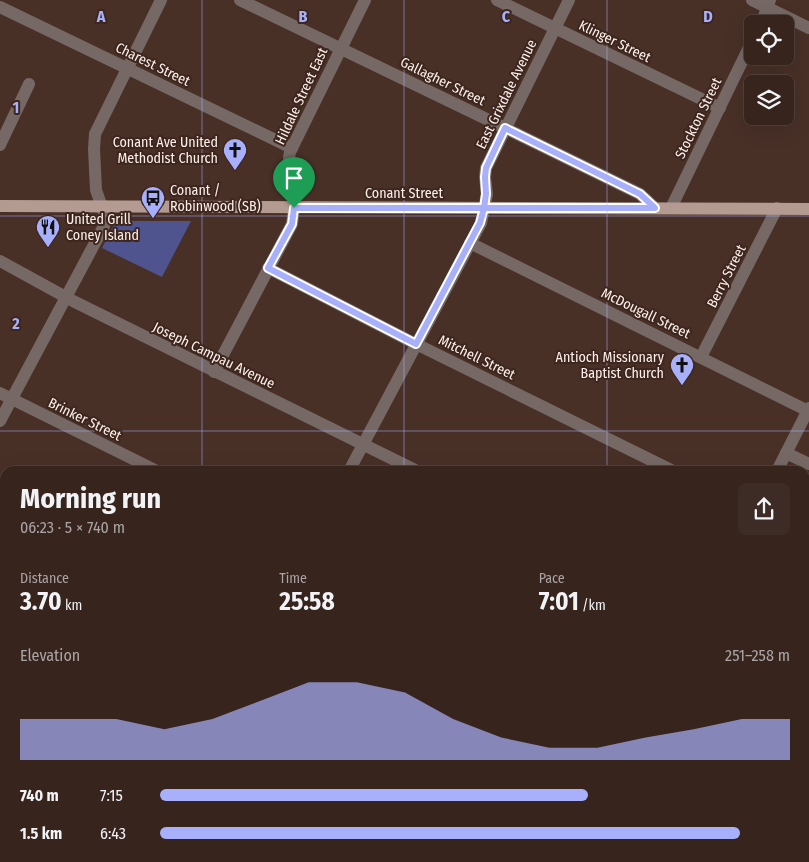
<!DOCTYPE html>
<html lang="en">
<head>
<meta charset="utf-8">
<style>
  :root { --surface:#36241d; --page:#3d2c26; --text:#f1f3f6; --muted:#aaa4a4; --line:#50413b; --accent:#a8b0fc }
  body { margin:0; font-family:"Fira Sans Condensed",sans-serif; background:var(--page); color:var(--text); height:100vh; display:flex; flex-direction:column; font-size:19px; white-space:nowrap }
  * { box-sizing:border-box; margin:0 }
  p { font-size:16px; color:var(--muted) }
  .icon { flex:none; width:28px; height:28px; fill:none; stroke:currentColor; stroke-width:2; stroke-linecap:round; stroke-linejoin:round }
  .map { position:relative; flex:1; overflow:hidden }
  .drawer { position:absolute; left:0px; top:466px; width:810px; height:396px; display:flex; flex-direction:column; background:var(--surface); border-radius:15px 15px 0 0; box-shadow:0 5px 20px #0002,0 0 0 1px var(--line) }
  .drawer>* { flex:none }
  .buttons { position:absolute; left:744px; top:15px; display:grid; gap:10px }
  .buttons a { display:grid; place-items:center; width:50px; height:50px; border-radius:8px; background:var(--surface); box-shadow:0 5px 20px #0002,0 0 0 1px var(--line); font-size:25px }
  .pin { position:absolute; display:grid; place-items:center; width:42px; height:42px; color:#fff; margin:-51px -21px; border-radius:50% 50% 50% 0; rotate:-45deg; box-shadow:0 0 5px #0007 }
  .pin .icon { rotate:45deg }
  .round { display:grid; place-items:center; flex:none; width:52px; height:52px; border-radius:8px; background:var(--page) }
  .summary { display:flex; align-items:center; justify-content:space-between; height:85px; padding:0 20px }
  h1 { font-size:28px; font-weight:700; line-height:38px }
  .stats { display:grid; grid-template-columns:repeat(3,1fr); gap:8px; height:85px; padding:5px 20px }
  .stats div { display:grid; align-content:center }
  .stats b { font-size:25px; font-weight:700 }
  .stats small { font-size:14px; font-weight:400 }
  .stats p { font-size:14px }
  .chart { height:140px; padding:10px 20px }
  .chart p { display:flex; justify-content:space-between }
  .chart svg { width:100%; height:90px; margin-top:5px; fill:var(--accent); opacity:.7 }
  ul { padding:0 20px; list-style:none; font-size:16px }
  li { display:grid; grid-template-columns:80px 60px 1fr; align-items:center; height:38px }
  li i { height:12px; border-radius:6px; background:var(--accent) }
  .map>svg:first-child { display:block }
</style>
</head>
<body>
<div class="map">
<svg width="809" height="862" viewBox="0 0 809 862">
  <rect width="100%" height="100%" fill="#483027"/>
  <polygon fill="#4f538e" points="116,221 191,221 162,277 102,248"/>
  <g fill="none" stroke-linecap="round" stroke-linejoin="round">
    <g stroke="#766965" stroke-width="12">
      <polyline points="240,0 505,128 640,194 655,208"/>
      <polyline points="497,0 720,108"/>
      <polyline points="752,0 809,28"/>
      <polyline points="0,7 292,148"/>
      <polyline points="761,24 770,0"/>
      <polyline points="0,145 29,84"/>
      <polyline points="671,208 752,41"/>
      <polyline points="470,243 808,411"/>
      <polyline points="0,261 73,301 417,471"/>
      <polyline points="268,268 408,340 673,471"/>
      <polyline points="701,357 777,208"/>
      <polyline points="214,372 292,224 294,208 289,158 290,152 365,0"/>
      <polyline points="0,393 157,471"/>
      <polyline points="0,421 104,226 105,219 104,213 96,190 94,149 95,134 161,0"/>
      <polyline points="786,453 809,464"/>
      <polyline points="349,471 481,223 487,194 485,177 486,168 569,0"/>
      <polyline points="777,471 809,408"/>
      <polyline points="0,521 5,523"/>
      <polyline points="805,585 809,587"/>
      <polyline points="0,649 5,651"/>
      <polyline points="805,728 809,730"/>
      <polyline points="0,787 5,790"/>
      <polyline points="142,858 151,862"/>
      <polyline points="421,858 430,862"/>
      <polyline points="751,858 760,862"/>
      <polyline points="577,862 579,858"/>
    </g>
    <polyline stroke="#b49b91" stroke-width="12" points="0,206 809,209"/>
  </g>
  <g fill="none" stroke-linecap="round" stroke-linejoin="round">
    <g stroke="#fff" stroke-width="10">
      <polyline id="route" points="294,208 292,224 268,268 416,344 480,223 484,208 655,208 640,194 505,128 486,168 485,177 486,194 484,208 294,208"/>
    </g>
    <use href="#route" stroke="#a8b0fc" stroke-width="6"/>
  </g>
  <path fill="none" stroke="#a8b0fc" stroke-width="1" stroke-opacity="0.55" d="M202 0V471M404 0V471M607 0V471M0 216H809M0 431H809M0 646H5M805 646H809M202 858V862M404 858V862M607 858V862"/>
  <defs>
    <g id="church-pin" transform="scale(1.25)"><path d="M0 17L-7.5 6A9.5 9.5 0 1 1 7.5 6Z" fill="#a8b0fc" stroke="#3d261d"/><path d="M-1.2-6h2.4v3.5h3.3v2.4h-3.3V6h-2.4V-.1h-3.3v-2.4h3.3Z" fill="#111"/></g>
    <g id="bus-pin" transform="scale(1.25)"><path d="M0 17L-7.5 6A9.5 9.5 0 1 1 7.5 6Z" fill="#a8b0fc" stroke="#3d261d"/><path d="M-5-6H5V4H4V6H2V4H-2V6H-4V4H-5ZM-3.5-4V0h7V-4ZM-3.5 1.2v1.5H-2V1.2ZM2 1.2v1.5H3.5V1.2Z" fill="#111"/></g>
    <g id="restaurant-pin" transform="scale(1.25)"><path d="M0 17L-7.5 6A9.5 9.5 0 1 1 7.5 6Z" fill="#a8b0fc" stroke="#3d261d"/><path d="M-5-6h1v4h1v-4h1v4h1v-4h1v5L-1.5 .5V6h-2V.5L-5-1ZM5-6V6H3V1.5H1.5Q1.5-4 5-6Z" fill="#111"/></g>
  </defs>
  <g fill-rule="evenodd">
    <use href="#church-pin" x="235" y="150"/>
    <use href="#bus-pin" x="153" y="198"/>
    <use href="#restaurant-pin" x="48" y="227"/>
    <use href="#church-pin" x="682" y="365"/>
  </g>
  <g text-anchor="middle" stroke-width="4" stroke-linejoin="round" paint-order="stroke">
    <g font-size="14" fill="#fdf0eb" stroke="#3d261d">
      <text transform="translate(615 41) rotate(26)" y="5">Klinger Street</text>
      <text transform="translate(153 64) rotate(26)" y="5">Charest Street</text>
      <text transform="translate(443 81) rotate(26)" y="5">Gallagher Street</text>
      <text transform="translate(506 94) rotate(-64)" y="5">East Grixdale Avenue</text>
      <text transform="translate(301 96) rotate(-65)" y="5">Hildale Street East</text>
      <text transform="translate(698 118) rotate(-64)" y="5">Stockton Street</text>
      <text x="404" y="198">Conant Street</text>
      <text transform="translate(726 276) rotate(-63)" y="5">Berry Street</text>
      <text transform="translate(646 313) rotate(26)" y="5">McDougall Street</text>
      <text transform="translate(214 355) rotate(26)" y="5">Joseph Campau Avenue</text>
      <text transform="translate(477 357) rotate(26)" y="5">Mitchell Street</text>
      <text transform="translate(85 419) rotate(26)" y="5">Brinker Street</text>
    </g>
    <g font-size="14" fill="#fdf0eb" stroke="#3d261d" text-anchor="end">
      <text x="218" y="147">Conant Ave United<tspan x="218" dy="16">Methodist Church</tspan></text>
      <text x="170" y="195" text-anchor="start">Conant /<tspan x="170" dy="16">Robinwood (SB)</tspan></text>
      <text x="66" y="224" text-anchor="start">United Grill<tspan x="66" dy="16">Coney Island</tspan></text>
      <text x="664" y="362">Antioch Missionary<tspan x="664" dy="16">Baptist Church</tspan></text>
    </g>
  </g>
  <g font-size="16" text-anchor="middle" font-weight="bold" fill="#a8b0fc" stroke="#3d261d" stroke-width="4" stroke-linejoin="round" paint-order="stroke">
    <text x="101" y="22">A</text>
    <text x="303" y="22">B</text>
    <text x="506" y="22">C</text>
    <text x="708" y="22">D</text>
    <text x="16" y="113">1</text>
    <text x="16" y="329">2</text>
  </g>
</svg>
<div class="buttons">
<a><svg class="icon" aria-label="locate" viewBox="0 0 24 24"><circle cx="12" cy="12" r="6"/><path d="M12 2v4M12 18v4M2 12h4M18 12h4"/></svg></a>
<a><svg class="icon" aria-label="layers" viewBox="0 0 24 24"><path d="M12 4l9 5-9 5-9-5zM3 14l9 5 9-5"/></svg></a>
</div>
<div class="pin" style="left:294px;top:208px;background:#1e9e55"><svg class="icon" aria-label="arrive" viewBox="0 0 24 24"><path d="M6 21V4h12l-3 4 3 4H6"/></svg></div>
<section class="drawer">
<div class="summary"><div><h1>Morning run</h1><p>06:23 · 5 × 740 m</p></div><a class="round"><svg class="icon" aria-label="share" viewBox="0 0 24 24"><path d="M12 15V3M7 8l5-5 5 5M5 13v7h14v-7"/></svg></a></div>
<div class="stats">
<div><p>Distance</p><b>3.70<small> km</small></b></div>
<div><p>Time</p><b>25:58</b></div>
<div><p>Pace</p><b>7:01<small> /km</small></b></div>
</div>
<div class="chart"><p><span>Elevation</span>251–258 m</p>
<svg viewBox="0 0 160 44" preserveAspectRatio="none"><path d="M0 44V24L10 24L20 24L30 29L40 24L50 15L60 6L70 6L80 11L90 24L100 33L110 38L120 38L130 33L140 29L150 24L160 24V44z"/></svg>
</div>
<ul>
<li><b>740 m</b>7:15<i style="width:68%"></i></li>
<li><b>1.5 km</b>6:43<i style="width:92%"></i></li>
</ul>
</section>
</div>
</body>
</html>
